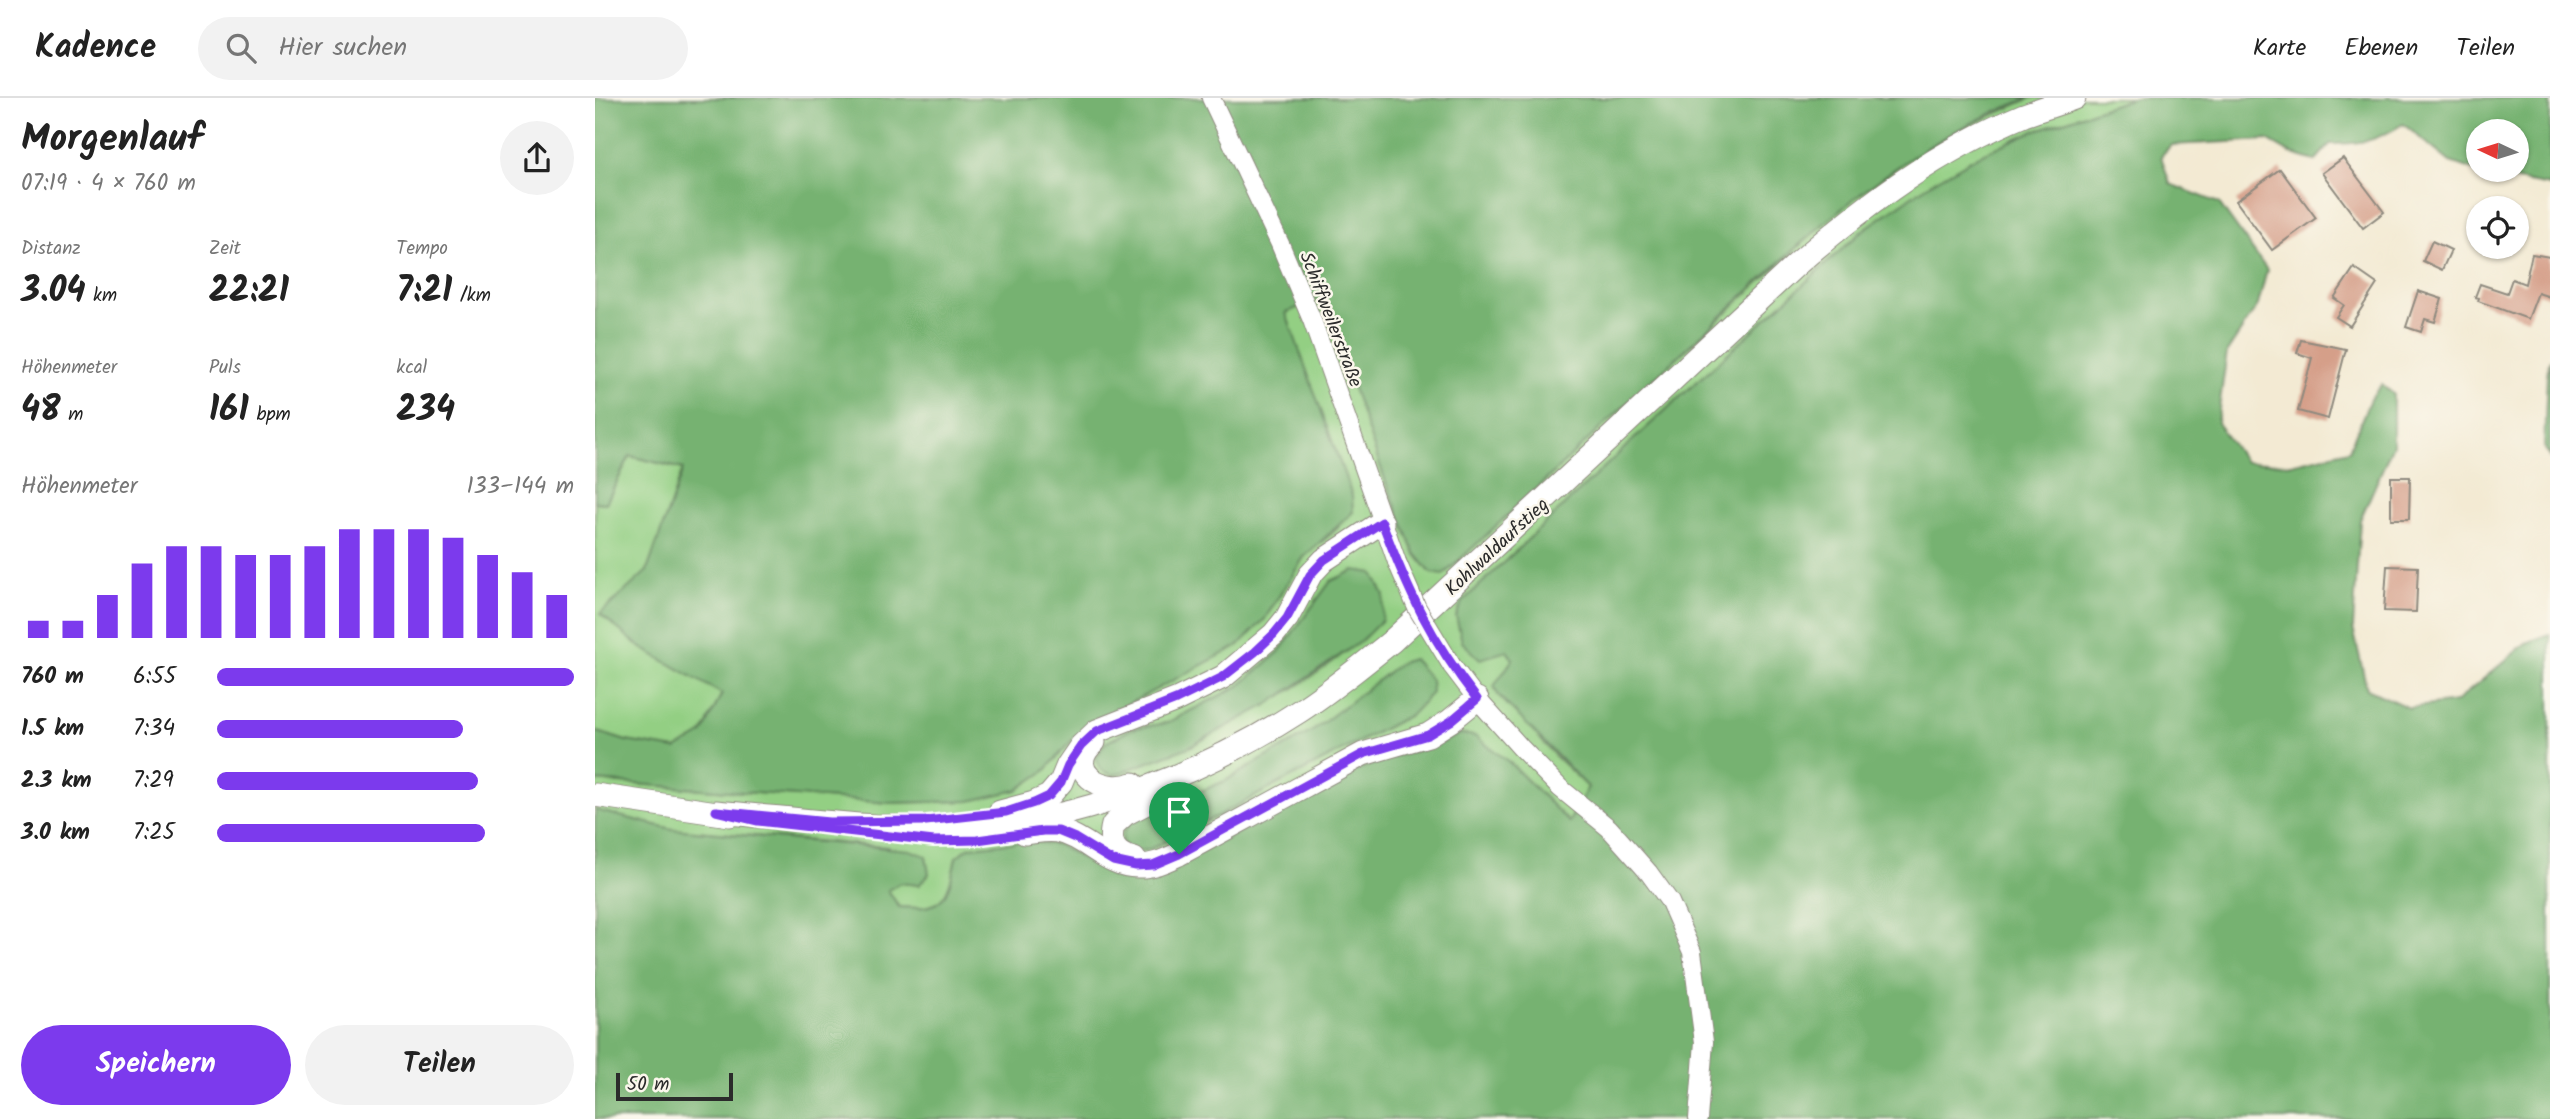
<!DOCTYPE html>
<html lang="de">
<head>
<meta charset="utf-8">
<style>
  :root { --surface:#fff; --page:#f2f2f2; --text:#222; --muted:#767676; --line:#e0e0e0; --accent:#7c3aed }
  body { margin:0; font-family:Kalam,sans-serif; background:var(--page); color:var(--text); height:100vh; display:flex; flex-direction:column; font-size:26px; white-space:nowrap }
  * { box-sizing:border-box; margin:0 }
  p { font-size:23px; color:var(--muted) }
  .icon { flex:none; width:38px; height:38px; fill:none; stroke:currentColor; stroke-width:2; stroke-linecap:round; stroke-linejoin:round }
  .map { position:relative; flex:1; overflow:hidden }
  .side { display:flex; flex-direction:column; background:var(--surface); width:595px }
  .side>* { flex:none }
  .needle { width:46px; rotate:274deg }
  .buttons { position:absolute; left:1871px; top:21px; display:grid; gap:14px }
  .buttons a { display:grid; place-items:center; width:63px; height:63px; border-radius:50%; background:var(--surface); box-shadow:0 2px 5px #0004; font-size:35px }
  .scale { position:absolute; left:21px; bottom:18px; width:117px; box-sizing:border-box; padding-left:7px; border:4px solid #2b2b2b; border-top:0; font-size:19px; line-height:24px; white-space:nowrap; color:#2b2b2b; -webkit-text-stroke:5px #fbf7ec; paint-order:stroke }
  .pin { position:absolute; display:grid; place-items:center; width:60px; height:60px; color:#fff; margin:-72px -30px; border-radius:50% 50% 50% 0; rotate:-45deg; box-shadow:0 0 7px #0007 }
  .pin .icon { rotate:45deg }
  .round { display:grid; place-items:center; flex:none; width:74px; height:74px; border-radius:37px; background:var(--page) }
  .headline { display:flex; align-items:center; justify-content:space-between; height:119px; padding:0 21px }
  h1 { font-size:38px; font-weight:700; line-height:52px }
  .metrics { display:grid; grid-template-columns:repeat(3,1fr); gap:10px; height:119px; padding:7px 21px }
  .metrics div { display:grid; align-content:center }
  .metrics b { font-size:35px; font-weight:700 }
  .metrics small { font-size:19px; font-weight:400 }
  .metrics p { font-size:19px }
  .chart { height:196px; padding:14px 21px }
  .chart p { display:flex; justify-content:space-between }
  .chart svg { width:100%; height:126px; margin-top:7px; stroke:var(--accent); stroke-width:6 }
  .action { display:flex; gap:14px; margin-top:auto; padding:14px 21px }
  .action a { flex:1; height:80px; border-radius:42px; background:var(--accent); color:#fff; font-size:28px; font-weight:700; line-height:80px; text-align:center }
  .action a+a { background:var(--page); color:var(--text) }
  ul { padding:0 21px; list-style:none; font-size:23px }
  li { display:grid; grid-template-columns:112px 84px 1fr; align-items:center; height:52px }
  li i { height:18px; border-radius:9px; background:var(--accent) }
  header { display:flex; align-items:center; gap:42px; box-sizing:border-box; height:98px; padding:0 35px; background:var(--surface); border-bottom:2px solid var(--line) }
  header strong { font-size:33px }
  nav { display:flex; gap:38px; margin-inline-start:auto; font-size:24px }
  .search { width:490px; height:63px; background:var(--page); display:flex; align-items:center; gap:18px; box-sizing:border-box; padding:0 24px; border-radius:38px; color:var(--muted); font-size:26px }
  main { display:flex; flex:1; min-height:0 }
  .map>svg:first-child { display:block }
</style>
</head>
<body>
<header>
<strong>Kadence</strong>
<div class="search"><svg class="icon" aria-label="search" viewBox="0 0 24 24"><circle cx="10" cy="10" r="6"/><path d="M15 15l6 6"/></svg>Hier suchen</div>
<nav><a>Karte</a><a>Ebenen</a><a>Teilen</a></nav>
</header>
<main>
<section class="side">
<div class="headline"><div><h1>Morgenlauf</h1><p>07:19 · 4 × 760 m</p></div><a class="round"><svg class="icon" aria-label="share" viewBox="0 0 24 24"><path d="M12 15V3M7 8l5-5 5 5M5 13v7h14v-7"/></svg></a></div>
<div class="metrics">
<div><p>Distanz</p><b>3.04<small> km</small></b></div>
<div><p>Zeit</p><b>22:21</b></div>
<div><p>Tempo</p><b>7:21<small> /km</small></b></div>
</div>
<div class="metrics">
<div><p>Höhenmeter</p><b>48<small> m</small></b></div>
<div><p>Puls</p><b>161<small> bpm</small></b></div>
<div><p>kcal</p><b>234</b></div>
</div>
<div class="chart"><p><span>Höhenmeter</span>133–144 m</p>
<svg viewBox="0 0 160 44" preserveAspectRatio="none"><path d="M5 44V38M15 44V38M25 44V29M35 44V18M45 44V12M55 44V12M65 44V15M75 44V15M85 44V12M95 44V6M105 44V6M115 44V6M125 44V9M135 44V15M145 44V21M155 44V29"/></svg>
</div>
<ul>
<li><b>760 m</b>6:55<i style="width:100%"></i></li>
<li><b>1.5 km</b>7:34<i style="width:69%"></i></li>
<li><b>2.3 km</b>7:29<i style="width:73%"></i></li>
<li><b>3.0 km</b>7:25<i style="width:75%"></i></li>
</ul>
<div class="action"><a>Speichern</a><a>Teilen</a></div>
</section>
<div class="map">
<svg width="1955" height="1021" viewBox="0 0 1955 1021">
  <rect width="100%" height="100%" fill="#fbf7ec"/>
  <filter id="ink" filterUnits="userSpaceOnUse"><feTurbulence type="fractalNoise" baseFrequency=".0143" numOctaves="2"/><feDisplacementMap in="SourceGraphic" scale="14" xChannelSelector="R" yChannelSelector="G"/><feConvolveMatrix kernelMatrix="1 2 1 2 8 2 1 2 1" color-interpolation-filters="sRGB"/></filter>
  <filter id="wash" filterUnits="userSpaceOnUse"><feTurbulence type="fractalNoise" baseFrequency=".00686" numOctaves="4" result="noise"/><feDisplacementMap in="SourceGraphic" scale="28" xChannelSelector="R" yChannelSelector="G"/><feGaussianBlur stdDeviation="1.57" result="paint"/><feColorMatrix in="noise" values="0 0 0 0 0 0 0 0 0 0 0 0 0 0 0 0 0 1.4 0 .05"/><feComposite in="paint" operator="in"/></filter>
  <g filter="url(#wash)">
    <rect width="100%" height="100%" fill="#f3ead3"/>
    <g fill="#93cf83" stroke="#5f7d57" stroke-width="2" fill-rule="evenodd">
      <path d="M1436 0H1538L1436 34 1383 58 1336 85 1268 132 1037 343 867 504 900 555 912 552 918 561 900 588 960 658 993 689 974 724 914 664 865 636C827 653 787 660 750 678 684 709 621 746 557 780L534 781 505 770 463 747 434 743 361 759C353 801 349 813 304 809L293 792 305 785 324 787 294 749 77 731 0 712V683L295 705 375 703 669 522 709 459 743 430 757 398 690 215 726 198 792 387 820 455 836 475 915 416 1016 320 1249 107 1319 58 1369 30ZM736 483 787 522C733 576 661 613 594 649L536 631 572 625 644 588 683 555ZM806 565 817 616 622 718 552 752 536 723 630 683 719 632Z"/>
      <polygon points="35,358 88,371 52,473 45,549 127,595 107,636 81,651 31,643 0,633 0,404 11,405"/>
    </g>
    <g fill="#76b271" stroke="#506e4e" stroke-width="2" fill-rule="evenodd">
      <path d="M0 0H1436C1310 43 1214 137 1119 225 1028 308 939 394 848 477L836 475 820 455 792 387 726 199 691 215 757 398 758 414 709 459 669 522 643 548 503 622 478 641 450 673 422 692 375 703 295 705 0 683V633L31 643 81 651 107 636 127 596 45 549 5 516 52 473 88 371 35 358 11 405 0 404Z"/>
      <path d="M1538 0H1955V88L1895 77 1855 64 1808 26C1781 43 1767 46 1735 46L1720 63 1697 56 1672 42 1576 47 1566 58 1575 86 1624 105 1672 172 1663 207 1632 254 1622 325 1650 364 1696 366 1754 352 1775 301 1787 286 1798 296V347L1765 422 1758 530 1772 591 1814 610 1861 604 1931 545 1955 536V1021H0V712L77 731 315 752 331 758 334 776 324 787 305 785 293 792 304 809C349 813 353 801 361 759L375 749 434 743 463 747 505 770 534 781 557 780 751 677 792 660 836 649 865 636 880 638 914 664 974 724 993 689 903 597 899 588 918 561 912 553 885 561 867 544 861 518 867 504 1037 343 1268 132 1336 85 1383 58 1436 34ZM1883 33H1922V72H1883Z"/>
      <polygon points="1955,261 1955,359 1949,349 1952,275"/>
      <path d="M759 472 778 475 789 497 787 522 766 543 672 607 594 649 519 677C507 674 504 671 501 660L510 645 536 631 572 625 644 588 683 555 736 483Z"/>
      <polygon points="818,561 836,582 837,595 817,616 622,718 553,752 535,753 527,745 528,735 536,723 630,683 719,632 805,565"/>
    </g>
    <g id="blocks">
      <g fill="#d59f89">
        <polygon points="1748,60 1789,114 1768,130 1727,75"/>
        <polygon points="1685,71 1721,120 1677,152 1641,103"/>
        <polygon points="1837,143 1856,152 1847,172 1828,163"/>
        <polygon points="1937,156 1955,159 1955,199 1943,195 1933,221 1883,203 1884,200 1880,199 1885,186 1912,195 1917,181 1930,186"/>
        <polygon points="1759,170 1782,186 1755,228 1741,219 1749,207 1739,200"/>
        <polygon points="1823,193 1847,201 1840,224 1830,221 1826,234 1811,229"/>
        <polygon points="1706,242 1751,251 1733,321 1703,313 1717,260 1702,255"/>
        <polygon points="1796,379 1815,379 1814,421 1796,421"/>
        <polygon points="1792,468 1823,469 1821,514 1789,513"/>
      </g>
    </g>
  </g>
  <g filter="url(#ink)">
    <use href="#blocks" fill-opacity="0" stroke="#8f8a7f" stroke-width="2"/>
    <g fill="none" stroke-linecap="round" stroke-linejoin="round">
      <g stroke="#8f8a7f" stroke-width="20">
        <g id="minor">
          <polyline points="616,0 685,146 717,222 802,464"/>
          <polyline points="857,568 882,601 926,650 965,690 1014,730 1054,775 1075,804 1097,854 1109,944 1103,1021"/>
        </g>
      </g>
      <g stroke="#8f8a7f" stroke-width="25">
        <g id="major">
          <path d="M499 644C468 672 506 697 538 686"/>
          <polyline points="0,697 135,717"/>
          <path d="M121 714C206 721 294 734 381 729 488 723 613 672 703 614 736 593 766 568 796 544L1202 166C1271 106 1344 52 1429 17 1445 11 1463 6 1479 0"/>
          <polyline points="405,714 439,705 454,698 466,684 473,667 486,648 502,633 581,602 628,579 679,536 692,520 715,477 729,462 787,424"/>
          <path d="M430 735C440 734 452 731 463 733 492 739 511 768 542 768 557 769 571 762 584 756L768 656 833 637 855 623 882 601"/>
          <path d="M539 761C520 757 513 746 518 727L530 716 567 697"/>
        </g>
      </g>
      <use href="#minor" stroke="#fff" stroke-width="18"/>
      <use href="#major" stroke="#fff" stroke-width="23"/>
      <g stroke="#8f8a7f" stroke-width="20" stroke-linecap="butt">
        <polyline id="minor-bridge" points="802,464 822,510 857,568"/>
      </g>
      <use href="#minor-bridge" stroke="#fff" stroke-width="18"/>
    </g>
  </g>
  <g fill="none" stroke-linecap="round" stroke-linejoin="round" filter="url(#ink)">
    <g stroke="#fff" stroke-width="14">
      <path id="route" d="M787 424C813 494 836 542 882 601L856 623 833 637 768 656 584 756 558 767 541 768 518 763 480 740 463 733H448L382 742 339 743 163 723 121 713 234 724 331 723 411 714 439 705 454 698 466 684 473 667 486 648 502 633 581 602 628 579 660 554 679 536 692 520 715 477 729 462Z"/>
    </g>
    <use href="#route" stroke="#7c3aed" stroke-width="9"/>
  </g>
  <g text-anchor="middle" stroke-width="5" stroke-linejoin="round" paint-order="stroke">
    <g font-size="19" fill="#2b2b2b" stroke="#fbf7ec">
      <text transform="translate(737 221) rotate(69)" y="7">Schiffweilerstraße</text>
      <text transform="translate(901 448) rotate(-43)" y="7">Kohlwaldaufstieg</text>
    </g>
  </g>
</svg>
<div class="buttons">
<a><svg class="needle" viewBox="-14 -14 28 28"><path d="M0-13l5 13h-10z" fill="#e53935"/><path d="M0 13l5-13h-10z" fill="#767676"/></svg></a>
<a><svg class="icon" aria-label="locate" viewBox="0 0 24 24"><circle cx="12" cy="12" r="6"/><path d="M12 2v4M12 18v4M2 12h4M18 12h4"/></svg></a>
</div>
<div class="scale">50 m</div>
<div class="pin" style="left:584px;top:756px;background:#1e9e55"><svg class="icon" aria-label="arrive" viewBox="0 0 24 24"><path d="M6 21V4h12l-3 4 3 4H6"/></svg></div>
</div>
</main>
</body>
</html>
